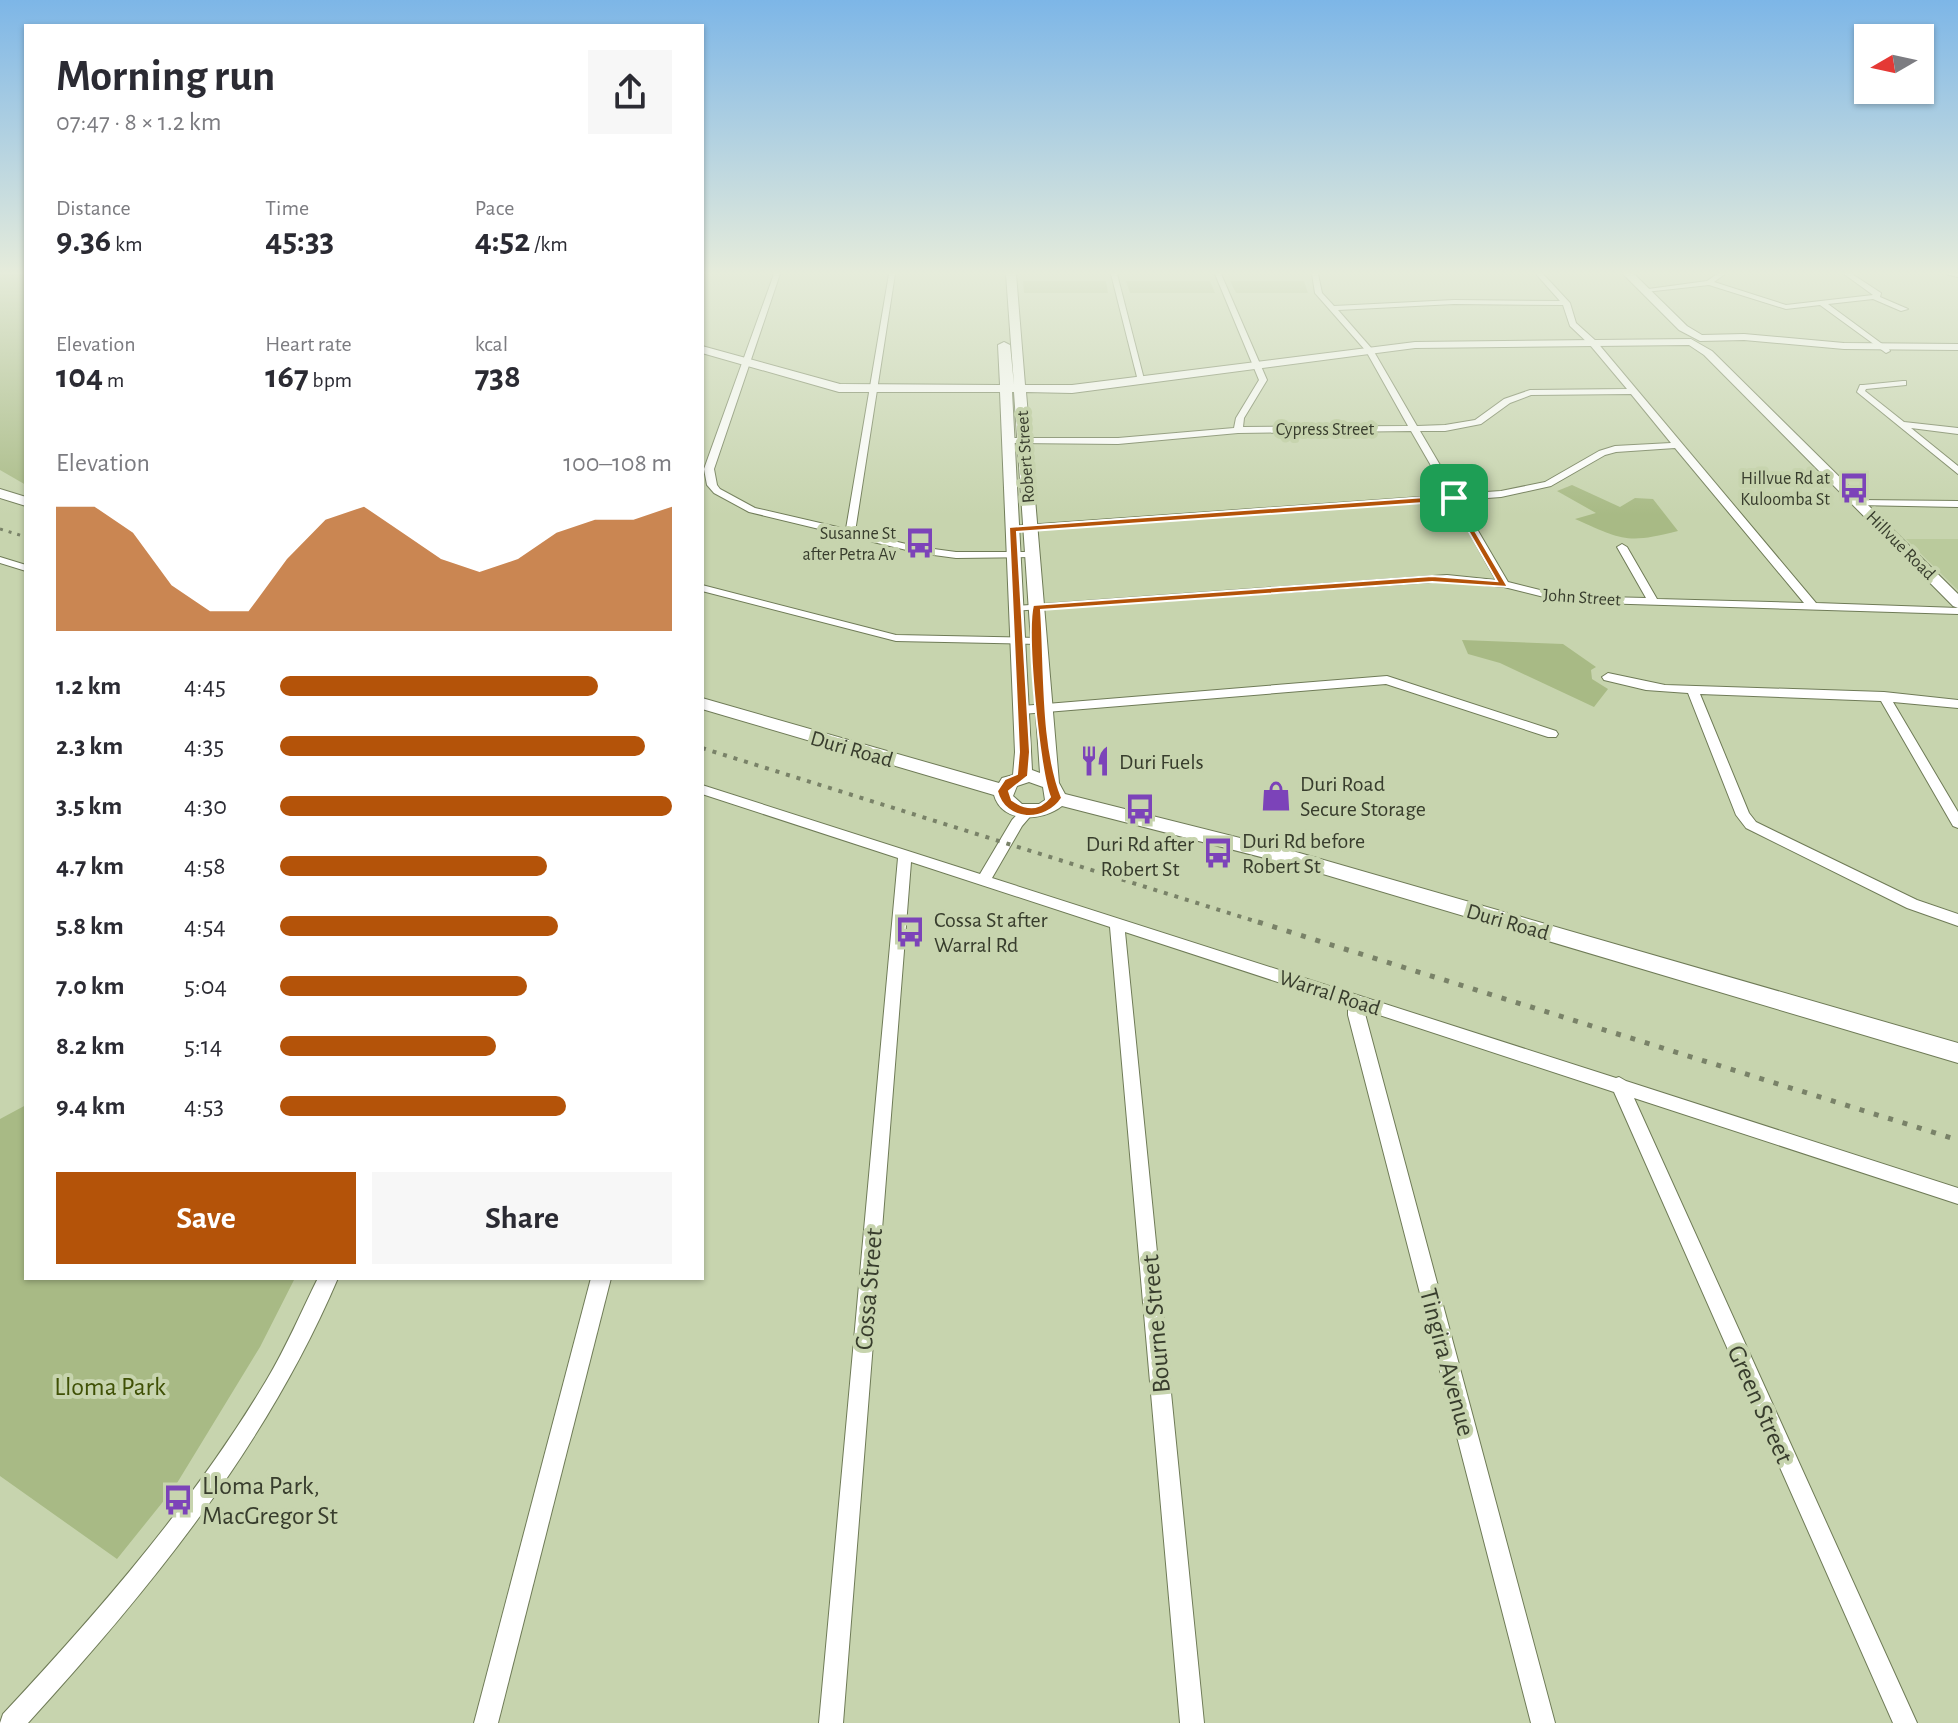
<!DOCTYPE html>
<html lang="en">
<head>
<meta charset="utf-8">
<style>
  :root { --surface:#fff; --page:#f7f7f7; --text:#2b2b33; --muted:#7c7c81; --accent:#b45309 }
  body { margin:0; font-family:"Alegreya Sans",sans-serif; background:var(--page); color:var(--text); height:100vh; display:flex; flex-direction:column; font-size:30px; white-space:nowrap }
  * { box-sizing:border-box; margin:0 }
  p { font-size:26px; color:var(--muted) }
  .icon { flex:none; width:44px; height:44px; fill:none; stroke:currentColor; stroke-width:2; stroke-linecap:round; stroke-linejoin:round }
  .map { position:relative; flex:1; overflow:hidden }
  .drawer { position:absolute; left:24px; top:24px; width:680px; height:1256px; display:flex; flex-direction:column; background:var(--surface); border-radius:0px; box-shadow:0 2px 6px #0004 }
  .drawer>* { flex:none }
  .needle { width:52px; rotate:261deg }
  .fabs { position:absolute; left:1854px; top:24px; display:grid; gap:16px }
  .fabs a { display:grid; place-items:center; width:80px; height:80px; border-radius:0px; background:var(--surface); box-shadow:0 2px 6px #0004; font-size:40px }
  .pin { position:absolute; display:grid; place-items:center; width:68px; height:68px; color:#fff; margin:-34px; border-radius:16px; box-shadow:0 4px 12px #0006 }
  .round { display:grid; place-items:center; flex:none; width:84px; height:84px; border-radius:0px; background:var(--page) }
  .summary { display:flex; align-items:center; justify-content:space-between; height:136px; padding:0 32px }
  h1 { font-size:44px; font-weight:700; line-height:60px }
  .metrics { display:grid; grid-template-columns:repeat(3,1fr); gap:12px; height:136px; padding:8px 32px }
  .metrics div { display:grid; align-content:center }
  .metrics b { font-size:34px; font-weight:700 }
  .metrics small { font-size:22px; font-weight:400 }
  .metrics p { font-size:22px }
  .chart { height:224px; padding:16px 32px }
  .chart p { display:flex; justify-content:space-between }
  .chart svg { width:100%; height:144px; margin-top:8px; fill:var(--accent); opacity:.7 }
  .action { display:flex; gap:16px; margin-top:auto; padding:16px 32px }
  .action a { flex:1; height:92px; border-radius:0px; background:var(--accent); color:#fff; font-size:32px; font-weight:700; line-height:92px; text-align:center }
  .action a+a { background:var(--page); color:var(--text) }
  ul { padding:0 32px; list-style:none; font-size:26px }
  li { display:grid; grid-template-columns:128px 96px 1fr; align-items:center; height:60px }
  li i { height:20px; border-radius:10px; background:var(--accent) }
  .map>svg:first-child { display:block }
</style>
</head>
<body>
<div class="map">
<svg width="1958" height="1723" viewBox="0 0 1958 1723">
  <rect width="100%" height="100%" fill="#c7d4ae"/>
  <polygon fill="#baca9c" points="1906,539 1958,539 1958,590"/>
  <g fill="#a8ba85">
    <polygon points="0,274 26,274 26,485 0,470"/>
    <polygon points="1023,281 1106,281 1108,293 1024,293"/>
    <polygon points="1126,281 1210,281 1215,293 1130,293"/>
    <polygon points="1230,281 1304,281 1308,293 1236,293"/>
    <path d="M1572 485 1620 507 1635 498 1653 499 1678 531C1627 544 1622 540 1575 519L1596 513 1557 491Z"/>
    <polygon points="1462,640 1563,644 1596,667 1591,670 1592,679 1608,689 1594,707 1500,663 1468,654"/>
    <polygon points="26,1105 26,1278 295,1278 260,1347 174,1488 117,1559 0,1476 0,1119"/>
  </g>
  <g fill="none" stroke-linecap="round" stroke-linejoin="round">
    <g stroke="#6f7b57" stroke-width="2">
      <g id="street">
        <polygon points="774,274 780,274 714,469 717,485 720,489 755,508 846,529 889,274 895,274 855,532 919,547 956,552 1032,552 1036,553 1036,557 956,558 919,553 749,512 714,493 707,485 704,469"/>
        <polygon points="1111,274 1117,274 1145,383 1138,381"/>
        <path d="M1215 274H1221L1267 380 1244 418 1243 427 1408 426 1366 351 1315 293 1312 274H1318L1322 293 1334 306 1454 300 1560 301 1536 274H1543L1570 303 1576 323 1596 341 1816 603 1958 608V614L1564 602 1504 587 1447 581 1012 611V607L1016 606 1447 575 1496 580 1451 500 1008 531V527L1012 526 1448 495 1411 431 1238 433 1118 444 1005 443 1004 441 1008 438H1118L1234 428 1236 418 1259 380ZM1454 304 1563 305 1570 326 1590 345 1627 389 1530 390 1504 399 1475 420 1445 425 1417 426 1373 350 1338 310ZM1631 394 1671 443 1615 446 1599 451 1545 482 1501 491 1457 494 1420 431H1445L1481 424 1510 403 1531 395ZM1675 448 1804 603 1657 599 1627 547 1622 544 1617 547 1646 598 1564 596 1508 582 1460 500 1501 497 1551 486 1605 455 1616 452Z"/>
        <polygon points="1717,274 1725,274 1714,282 1786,305 1873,295 1844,274 1852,274 1881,293 1880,297 1908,309 1901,311 1873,299 1828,304 1889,349 1890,351 1886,353 1820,305 1786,309 1709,285 1645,292 1641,290 1707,281"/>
        <polygon points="1948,274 1958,274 1958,277 1949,275"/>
        <polygon points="1903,381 1906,381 1906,385 1866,389 1865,391 1904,422 1958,428 1958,434 1911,428 1958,466 1958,474 1857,392 1860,385 1863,385"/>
        <polygon points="1859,500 1958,501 1958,507 1856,505 1854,503"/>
        <polygon points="0,557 26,565 26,571 0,563"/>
        <polygon points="702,585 896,635 1038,638 1044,641 1038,644 896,641 702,591"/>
        <polygon points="1608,673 1665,685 1884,692 1958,700 1958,708 1893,702 1958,812 1958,828 1953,826 1881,701 1700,694 1749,813 1756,822 1917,900 1958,914 1958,926 1907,908 1746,828 1736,815 1688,693 1646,690 1604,680 1602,677"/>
        <polygon points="1387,676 1556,731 1558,734 1556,737 1548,737 1386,684 1022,714 1016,710 1022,706"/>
        <polygon points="702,785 980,874 1012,820 1022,809 1032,809 1034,812 1022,826 992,878 1616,1078 1619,1077 1626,1081 1958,1188 1958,1204 1634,1098 1917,1723 1893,1723 1614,1092 1364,1010 1555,1723 1531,1723 1348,1015 1348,1005 1125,932 1204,1723 1180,1723 1110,927 911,862 843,1723 819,1723 898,858 702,794"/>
        <path d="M318 1278H338C266 1447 151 1588 28 1723H0L3 1714C100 1610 193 1503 266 1381 286 1348 301 1312 318 1278Z"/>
        <polygon points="591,1278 611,1278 498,1723 474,1723"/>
      </g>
    </g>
    <g stroke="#6f7b57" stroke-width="2">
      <g id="secondary">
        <path d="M1006 274H1016L1025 385H1072L1415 342 1691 339 1712 351 1958 594V608L1953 606 1704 355 1689 345 1415 348 1072 393 1026 392 1059 783 1065 794 1296 852 1958 1043V1063L1296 866 1062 806C1042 822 1002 824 994 795L702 709V698L999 783 1002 778 1013 775 1015 752 1000 392H839L702 353V346L840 384 1000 385 998 345 1004 342 1010 345 1014 385ZM1012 392H1014L1040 773 1032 770ZM1029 782 1043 787 1045 800 1039 804H1022L1013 796 1017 786Z"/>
        <polygon points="1623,274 1634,274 1687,326 1702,335 1744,334 1844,343 1958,344 1958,350 1844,349 1744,340 1700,341 1679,330"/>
        <polygon points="0,489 26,497 26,506 0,498"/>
      </g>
    </g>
    <use href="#street" fill="#fff" fill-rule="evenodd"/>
    <use href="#secondary" fill="#fff" fill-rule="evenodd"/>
    <polyline stroke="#798268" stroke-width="3" stroke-dasharray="3 6" stroke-linecap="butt" points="0,529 26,537"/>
    <polyline stroke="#798268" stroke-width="4" stroke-dasharray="4 7" stroke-linecap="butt" points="702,748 1264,924"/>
    <polyline stroke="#798268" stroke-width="5" stroke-dasharray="5 10" stroke-linecap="butt" points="1258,922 1958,1140"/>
  </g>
  <linearGradient id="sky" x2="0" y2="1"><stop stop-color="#7db6e7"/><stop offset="0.53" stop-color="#e6ecdb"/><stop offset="1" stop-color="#e6ecdb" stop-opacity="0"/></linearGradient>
  <rect width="1958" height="515" fill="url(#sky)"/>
  <path fill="#b45309" stroke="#fff" stroke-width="2" fill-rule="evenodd" d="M1454 495 1508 587 1432 582 1041 610C1045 667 1041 746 1062 798 1046 823 1005 823 997 791L1005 779 1017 774 1019 752 1009 527ZM1451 501 1497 581 1432 576 1033 605C1026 633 1039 770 1050 797 1039 811 1025 809 1012 800L1009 791 1028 776 1030 752 1017 532Z"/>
  <defs>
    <g id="bus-bare" transform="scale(2.4)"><path d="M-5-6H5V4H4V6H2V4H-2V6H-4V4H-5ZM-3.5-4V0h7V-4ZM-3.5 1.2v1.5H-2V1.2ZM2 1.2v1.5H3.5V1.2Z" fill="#7c43b9" stroke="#c7d4ae" stroke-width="2.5" paint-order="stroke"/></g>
    <g id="restaurant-bare" transform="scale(2.4)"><path d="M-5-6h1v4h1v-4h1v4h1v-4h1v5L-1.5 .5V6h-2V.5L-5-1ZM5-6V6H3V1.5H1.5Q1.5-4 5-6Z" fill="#7c43b9" stroke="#c7d4ae" stroke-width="2.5" paint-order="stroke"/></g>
    <g id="shop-bare" transform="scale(2.4)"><path d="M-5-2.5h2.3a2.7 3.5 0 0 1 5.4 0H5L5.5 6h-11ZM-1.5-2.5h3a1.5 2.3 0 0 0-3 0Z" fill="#7c43b9" stroke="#c7d4ae" stroke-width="2.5" paint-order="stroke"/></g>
  </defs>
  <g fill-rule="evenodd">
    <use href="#bus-bare" x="1854" y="488"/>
    <use href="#bus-bare" x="920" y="543"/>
    <use href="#restaurant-bare" x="1095" y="761"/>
    <use href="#shop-bare" x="1276" y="796"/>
    <use href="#bus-bare" x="1140" y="809"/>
    <use href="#bus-bare" x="1218" y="853"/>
    <use href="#bus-bare" x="910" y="932"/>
    <use href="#bus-bare" x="178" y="1500"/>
  </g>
  <g text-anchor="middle" stroke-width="8" stroke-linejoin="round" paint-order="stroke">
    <g font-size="18" fill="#383d2d" stroke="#c7d4ae">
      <text x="1325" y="435">Cypress Street</text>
      <text transform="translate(1025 457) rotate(-94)" y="6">Robert Street</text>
      <text transform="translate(1901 545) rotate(45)" y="6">Hillvue Road</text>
      <text transform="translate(1582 597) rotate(4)" y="6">John Street</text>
    </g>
    <g font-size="18" fill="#383d2d" stroke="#c7d4ae" text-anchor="end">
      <text x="1830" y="484">Hillvue Rd at<tspan x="1830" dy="21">Kuloomba St</tspan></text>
      <text x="896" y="539">Susanne St<tspan x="896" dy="21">after Petra Av</tspan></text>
    </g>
    <g font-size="22" fill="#383d2d" stroke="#c7d4ae">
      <text transform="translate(852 748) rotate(16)" y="8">Duri Road</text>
      <text transform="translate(1508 921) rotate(16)" y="8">Duri Road</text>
      <text transform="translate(1330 992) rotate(18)" y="8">Warral Road</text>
    </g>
    <g font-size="22" fill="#383d2d" stroke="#c7d4ae" text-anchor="start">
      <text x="1119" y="769">Duri Fuels</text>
      <text x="1300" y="791">Duri Road<tspan x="1300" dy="25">Secure Storage</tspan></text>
      <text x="1242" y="848">Duri Rd before<tspan x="1242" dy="25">Robert St</tspan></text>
      <text x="1140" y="851" text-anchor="middle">Duri Rd after<tspan x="1140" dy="25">Robert St</tspan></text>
      <text x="934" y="927">Cossa St after<tspan x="934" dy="25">Warral Rd</tspan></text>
    </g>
    <g font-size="26" fill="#383d2d" stroke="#c7d4ae">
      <text transform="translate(868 1289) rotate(-85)" y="9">Cossa Street</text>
      <text transform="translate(1155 1324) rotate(-95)" y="9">Bourne Street</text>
      <text transform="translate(1448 1362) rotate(75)" y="9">Tingira Avenue</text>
      <text transform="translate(1761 1404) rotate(66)" y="9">Green Street</text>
    </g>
    <g font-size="26" fill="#3f5005" stroke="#c7d4ae">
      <text x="110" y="1395">Lloma Park</text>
    </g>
    <g font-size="26" fill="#383d2d" stroke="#c7d4ae" text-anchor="start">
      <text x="202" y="1494">Lloma Park,<tspan x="202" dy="30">MacGregor St</tspan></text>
    </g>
  </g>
</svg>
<div class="fabs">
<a><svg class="needle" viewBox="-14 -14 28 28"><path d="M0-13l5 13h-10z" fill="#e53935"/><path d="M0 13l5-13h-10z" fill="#7c7c81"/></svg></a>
</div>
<div class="pin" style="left:1454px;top:498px;background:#1e9e55"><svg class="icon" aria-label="arrive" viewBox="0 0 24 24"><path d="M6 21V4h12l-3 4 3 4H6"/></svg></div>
<section class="drawer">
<div class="summary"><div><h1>Morning run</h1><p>07:47 · 8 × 1.2 km</p></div><a class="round"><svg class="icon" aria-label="share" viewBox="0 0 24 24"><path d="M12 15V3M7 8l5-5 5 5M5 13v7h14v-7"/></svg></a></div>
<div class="metrics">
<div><p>Distance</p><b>9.36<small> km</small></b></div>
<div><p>Time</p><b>45:33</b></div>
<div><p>Pace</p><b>4:52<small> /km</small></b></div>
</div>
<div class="metrics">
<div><p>Elevation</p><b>104<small> m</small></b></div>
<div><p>Heart rate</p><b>167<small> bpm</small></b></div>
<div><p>kcal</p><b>738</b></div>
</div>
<div class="chart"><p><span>Elevation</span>100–108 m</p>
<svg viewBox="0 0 160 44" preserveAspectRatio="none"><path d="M0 44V6L10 6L20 14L30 30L40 38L50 38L60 22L70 10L80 6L90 14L100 22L110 26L120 22L130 14L140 10L150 10L160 6V44z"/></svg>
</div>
<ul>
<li><b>1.2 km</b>4:45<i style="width:81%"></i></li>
<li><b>2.3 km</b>4:35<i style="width:93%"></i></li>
<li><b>3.5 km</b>4:30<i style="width:100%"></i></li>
<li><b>4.7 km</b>4:58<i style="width:68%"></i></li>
<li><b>5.8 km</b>4:54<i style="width:71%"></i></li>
<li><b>7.0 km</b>5:04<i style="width:63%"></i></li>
<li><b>8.2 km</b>5:14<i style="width:55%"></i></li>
<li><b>9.4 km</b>4:53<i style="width:73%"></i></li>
</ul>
<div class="action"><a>Save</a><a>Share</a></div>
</section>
</div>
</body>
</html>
